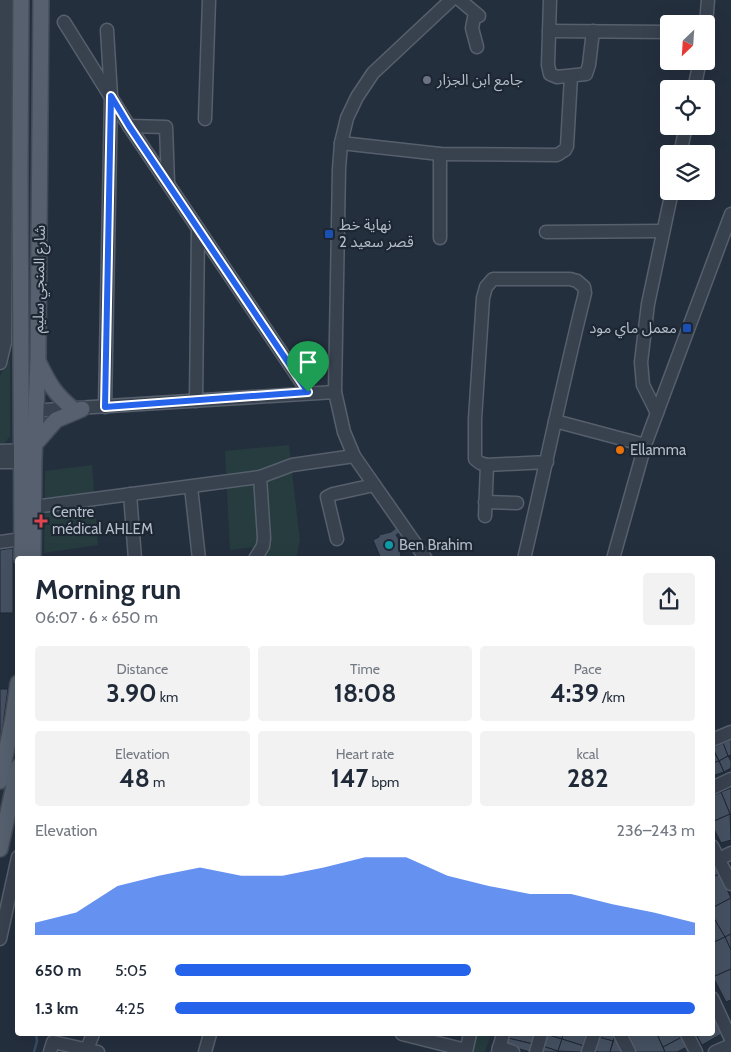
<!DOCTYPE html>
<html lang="en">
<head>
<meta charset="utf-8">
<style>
  :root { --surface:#fff; --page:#f2f2f3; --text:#1f2937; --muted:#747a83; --accent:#2563eb }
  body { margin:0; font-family:Cabin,"Noto Sans Arabic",sans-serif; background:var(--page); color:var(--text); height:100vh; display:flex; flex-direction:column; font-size:19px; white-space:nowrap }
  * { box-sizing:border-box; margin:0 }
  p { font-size:16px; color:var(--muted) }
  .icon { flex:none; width:28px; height:28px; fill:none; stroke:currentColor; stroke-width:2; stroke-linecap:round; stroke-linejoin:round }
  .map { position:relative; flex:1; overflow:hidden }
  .sheet { position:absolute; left:15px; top:556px; width:700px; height:480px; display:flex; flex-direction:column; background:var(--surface); border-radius:5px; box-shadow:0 5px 20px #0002 }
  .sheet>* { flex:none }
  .needle { width:32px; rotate:205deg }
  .buttons { position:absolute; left:660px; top:15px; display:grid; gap:10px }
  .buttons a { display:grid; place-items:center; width:55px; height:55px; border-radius:5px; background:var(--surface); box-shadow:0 5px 20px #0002; font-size:25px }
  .pin { position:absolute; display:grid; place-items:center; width:42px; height:42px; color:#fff; margin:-51px -21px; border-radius:50% 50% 50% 0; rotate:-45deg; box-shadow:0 0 5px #0007 }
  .pin .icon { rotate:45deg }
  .round { display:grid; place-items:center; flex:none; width:52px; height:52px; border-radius:5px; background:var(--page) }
  .head { display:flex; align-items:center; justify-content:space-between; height:85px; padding:0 20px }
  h1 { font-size:28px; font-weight:700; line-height:38px }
  .stats { display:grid; grid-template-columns:repeat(3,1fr); gap:8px; height:85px; padding:5px 20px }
  .stats div { display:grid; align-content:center; border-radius:5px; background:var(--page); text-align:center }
  .stats b { font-size:25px; font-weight:700 }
  .stats small { font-size:14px; font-weight:400 }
  .stats p { font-size:14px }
  .chart { height:140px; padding:10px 20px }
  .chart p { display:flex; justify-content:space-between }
  .chart svg { width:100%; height:90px; margin-top:5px; fill:var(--accent); opacity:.7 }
  ul { padding:0 20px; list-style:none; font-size:16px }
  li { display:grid; grid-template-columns:80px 60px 1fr; align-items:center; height:38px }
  li i { height:12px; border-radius:6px; background:var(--accent) }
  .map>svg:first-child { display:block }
</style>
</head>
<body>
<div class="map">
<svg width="731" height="1052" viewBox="0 0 731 1052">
  <rect width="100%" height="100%" fill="#242f3e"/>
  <g fill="#263c3f">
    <polygon points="10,359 10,436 3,445 0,446 0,376"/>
    <polygon points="289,445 300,541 296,559 262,559 268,549 256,547 230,550 225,451"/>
    <polygon points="92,465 98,545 44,553 45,471"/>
    <polygon points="472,1034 491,1034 485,1052 467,1052"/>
  </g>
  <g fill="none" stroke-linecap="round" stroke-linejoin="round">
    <polyline stroke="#394c67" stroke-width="2.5" points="34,1052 37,1041 36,1034"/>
  </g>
  <g fill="#455162" stroke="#1f2835">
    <polygon points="396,528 399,533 396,535 405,549 400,551 401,556 396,559 381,559 373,540 379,537 379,535 391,532"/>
    <polygon points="13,548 13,613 0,613 0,550"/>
    <polygon points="0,689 8,689 0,747"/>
    <polygon points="731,740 731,755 728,756 723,743"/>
    <polygon points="723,743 728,756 719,761 713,748"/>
    <polygon points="712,748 719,761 712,763"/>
    <polygon points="728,756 731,761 731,768 724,772 719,761"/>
    <polygon points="719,761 724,772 712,776 712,763"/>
    <polygon points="731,788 731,814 730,814 721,792"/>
    <polygon points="721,792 730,814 712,822 712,796"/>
    <polygon points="730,814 731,840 721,843 712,825 712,822"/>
    <polygon points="712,860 720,874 712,877"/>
    <polygon points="720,874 731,898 712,908 712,877"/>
    <polygon points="731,898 731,934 725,937 712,915 712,908"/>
    <polygon points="712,915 725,937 712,943"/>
    <polygon points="731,934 731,950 725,937"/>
    <polygon points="725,937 731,950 731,969 713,977 712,943"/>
    <polygon points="731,969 731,1000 726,1002 713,977"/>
    <polygon points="712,1010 725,1032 702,1045 696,1034 712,1034"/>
    <polygon points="509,1034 531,1034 535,1035 533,1044 508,1038"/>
    <polygon points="546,1034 562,1039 558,1051 539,1045"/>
    <polygon points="546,1034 563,1034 562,1039"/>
    <polygon points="563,1034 580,1034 587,1036 584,1046 562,1039"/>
    <polygon points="595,1034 614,1034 615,1036 613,1041 595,1036"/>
    <polygon points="626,1034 657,1034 665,1052 635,1052"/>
    <polygon points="657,1034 681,1034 682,1037 663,1047"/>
    <polygon points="595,1036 613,1041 610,1052 599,1052 591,1050"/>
    <polygon points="615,1036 622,1052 610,1052"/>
    <polygon points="682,1037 687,1047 677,1052 665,1052 663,1047"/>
    <polygon points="508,1038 533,1044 530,1052 506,1045"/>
    <polygon points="562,1039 584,1046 582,1052 558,1051"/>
    <polygon points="539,1045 558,1051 557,1052 537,1052"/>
  </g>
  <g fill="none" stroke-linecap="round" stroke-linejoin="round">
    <g stroke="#565f6c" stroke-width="15">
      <g id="minor">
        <polyline points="460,0 479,16"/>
        <polyline points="550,0 548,65 550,74 557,77 586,74 589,65 593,31"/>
        <polyline points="475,13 472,28 477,47"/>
        <polyline points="64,22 129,126 308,392"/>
        <polyline points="706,24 708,0"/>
        <polyline points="549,31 669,32"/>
        <polyline points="694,89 700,61"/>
        <polyline points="205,119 209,0"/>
        <polyline points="129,126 166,127 168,183"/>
        <polyline points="341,143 440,154 557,155 565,150 567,146 571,76"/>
        <polyline points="440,154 440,238"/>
        <polyline points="680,154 686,126"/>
        <polyline points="546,232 663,231"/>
        <polyline points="0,363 5,342 6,0"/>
        <polyline points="335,392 339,169 341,143 347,118 357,97 373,73 451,0"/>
        <polyline points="196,401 198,230"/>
        <polyline points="105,407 111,96 107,30"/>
        <polyline points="28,411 335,392 344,432 354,456 426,559"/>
        <polyline points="657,413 643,385 641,362 648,304 672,191"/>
        <polyline points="555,421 645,445"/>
        <polyline points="0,451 30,450"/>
        <polyline points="0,462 30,462"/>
        <polyline points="191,487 199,559"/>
        <polyline points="130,494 135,559"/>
        <polyline points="485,502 517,503"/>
        <polyline points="34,507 260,477 292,465 354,456"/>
        <polyline points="485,516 487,465"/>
        <polyline points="337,539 327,497 333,494 374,485"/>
        <polyline points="0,542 22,539"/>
        <polyline points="255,559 263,546 264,538 260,477"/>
        <path d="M524 559C545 470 563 381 585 293L584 287 577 281 570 279H493L486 287 483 298 475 419V459L480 463 487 465 547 462"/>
        <polyline points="613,559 645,445 731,214"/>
        <polyline points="712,740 731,732"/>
        <polyline points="712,788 731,779"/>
        <polyline points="712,846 731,884"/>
        <polyline points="719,859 731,853"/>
        <polyline points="0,939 18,857"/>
        <polyline points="712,998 731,1039"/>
        <polyline points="402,1034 466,1050"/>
        <polyline points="620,1034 629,1052"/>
        <polyline points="687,1034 696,1052"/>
        <polyline points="499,1047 513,1052"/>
        <polyline points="87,1049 93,1034"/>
        <polyline points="50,1052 53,1042 98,1052"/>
        <polyline points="205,1052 210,1034"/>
        <polyline points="466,1052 470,1034"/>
        <polyline points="498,1052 503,1034"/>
        <polyline points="536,1052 541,1034"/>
        <polyline points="588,1052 594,1034"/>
        <polyline points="715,1052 731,1045"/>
      </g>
    </g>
    <g stroke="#414a57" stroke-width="18">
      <g id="major">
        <polyline points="21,0 20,172 22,559"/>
        <path d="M39 363C49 384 55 394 73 409"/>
        <polyline points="35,444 56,420 82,409"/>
        <polyline points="33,559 34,462 38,359 41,0"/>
        <polyline points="0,781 13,718 18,683"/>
        <polyline points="0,849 18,767"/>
      </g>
    </g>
    <use href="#minor" stroke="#38414e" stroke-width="12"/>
    <use href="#major" stroke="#56606e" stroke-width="15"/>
  </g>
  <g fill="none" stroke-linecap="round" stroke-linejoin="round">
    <g stroke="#fff" stroke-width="10">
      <polygon id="route" points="111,96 129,126 308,392 105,407"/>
    </g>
    <use href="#route" stroke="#2563eb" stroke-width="6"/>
  </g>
  <circle fill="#6b7280" stroke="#1d2633" stroke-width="2" cx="427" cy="80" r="5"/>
  <g fill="#1a4fb4" stroke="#1d2633" stroke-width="2">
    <rect x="324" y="229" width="10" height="10" rx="2.5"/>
    <rect x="682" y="323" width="10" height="10" rx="2.5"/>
  </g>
  <circle fill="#e8710a" stroke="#1d2633" stroke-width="2" cx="620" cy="450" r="5"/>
  <path fill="#e0444e" stroke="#1d2633" stroke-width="2" d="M38.5 513.5h5v5h5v5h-5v5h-5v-5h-5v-5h5z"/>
  <circle fill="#0f9aa8" stroke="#1d2633" stroke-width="2" cx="389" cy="545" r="5"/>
  <g text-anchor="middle" stroke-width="4.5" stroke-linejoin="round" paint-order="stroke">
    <g font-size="15" fill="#b4bcc9" stroke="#1d2633" text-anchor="start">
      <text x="437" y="85">جامع ابن الجزار</text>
      <text x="339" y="230">نهاية خط<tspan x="339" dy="17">قصر سعيد 2</tspan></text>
      <text x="677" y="333" text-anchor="end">معمل ماي مود</text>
      <text x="630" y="455">Ellamma</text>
      <text x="52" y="517">Centre<tspan x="52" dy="17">médical AHLEM</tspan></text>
      <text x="399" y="550">Ben Brahim</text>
    </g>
    <g font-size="15" fill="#b4bcc9" stroke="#1d2633">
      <text transform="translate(39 279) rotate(-89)" y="5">شارع المنجي سليم</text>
    </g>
  </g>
</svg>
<div class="buttons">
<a><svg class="needle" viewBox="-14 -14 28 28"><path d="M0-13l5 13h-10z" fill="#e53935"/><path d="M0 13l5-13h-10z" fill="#747a83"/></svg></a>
<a><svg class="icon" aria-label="locate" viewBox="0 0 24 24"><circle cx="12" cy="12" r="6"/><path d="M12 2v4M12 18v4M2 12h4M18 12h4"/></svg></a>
<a><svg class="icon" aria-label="layers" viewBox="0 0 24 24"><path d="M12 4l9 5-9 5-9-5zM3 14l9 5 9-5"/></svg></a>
</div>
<div class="pin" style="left:308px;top:392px;background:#1e9e55"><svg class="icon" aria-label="arrive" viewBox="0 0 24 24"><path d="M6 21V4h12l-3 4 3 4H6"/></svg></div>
<section class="sheet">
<div class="head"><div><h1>Morning run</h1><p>06:07 · 6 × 650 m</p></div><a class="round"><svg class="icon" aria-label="share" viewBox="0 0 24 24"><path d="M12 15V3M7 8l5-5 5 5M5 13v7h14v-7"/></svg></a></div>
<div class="stats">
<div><p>Distance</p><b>3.90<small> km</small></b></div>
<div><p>Time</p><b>18:08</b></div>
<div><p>Pace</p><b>4:39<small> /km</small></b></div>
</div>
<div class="stats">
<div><p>Elevation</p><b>48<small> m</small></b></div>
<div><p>Heart rate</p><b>147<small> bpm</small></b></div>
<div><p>kcal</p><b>282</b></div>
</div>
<div class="chart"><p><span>Elevation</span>236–243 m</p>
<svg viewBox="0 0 160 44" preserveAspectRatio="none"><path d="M0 44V38L10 33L20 20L30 15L40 11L50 15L60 15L70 11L80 6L90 6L100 15L110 20L120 24L130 24L140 29L150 33L160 38V44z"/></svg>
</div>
<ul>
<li><b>650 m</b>5:05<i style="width:57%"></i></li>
<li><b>1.3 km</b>4:25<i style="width:100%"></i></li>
</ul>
</section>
</div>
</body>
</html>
